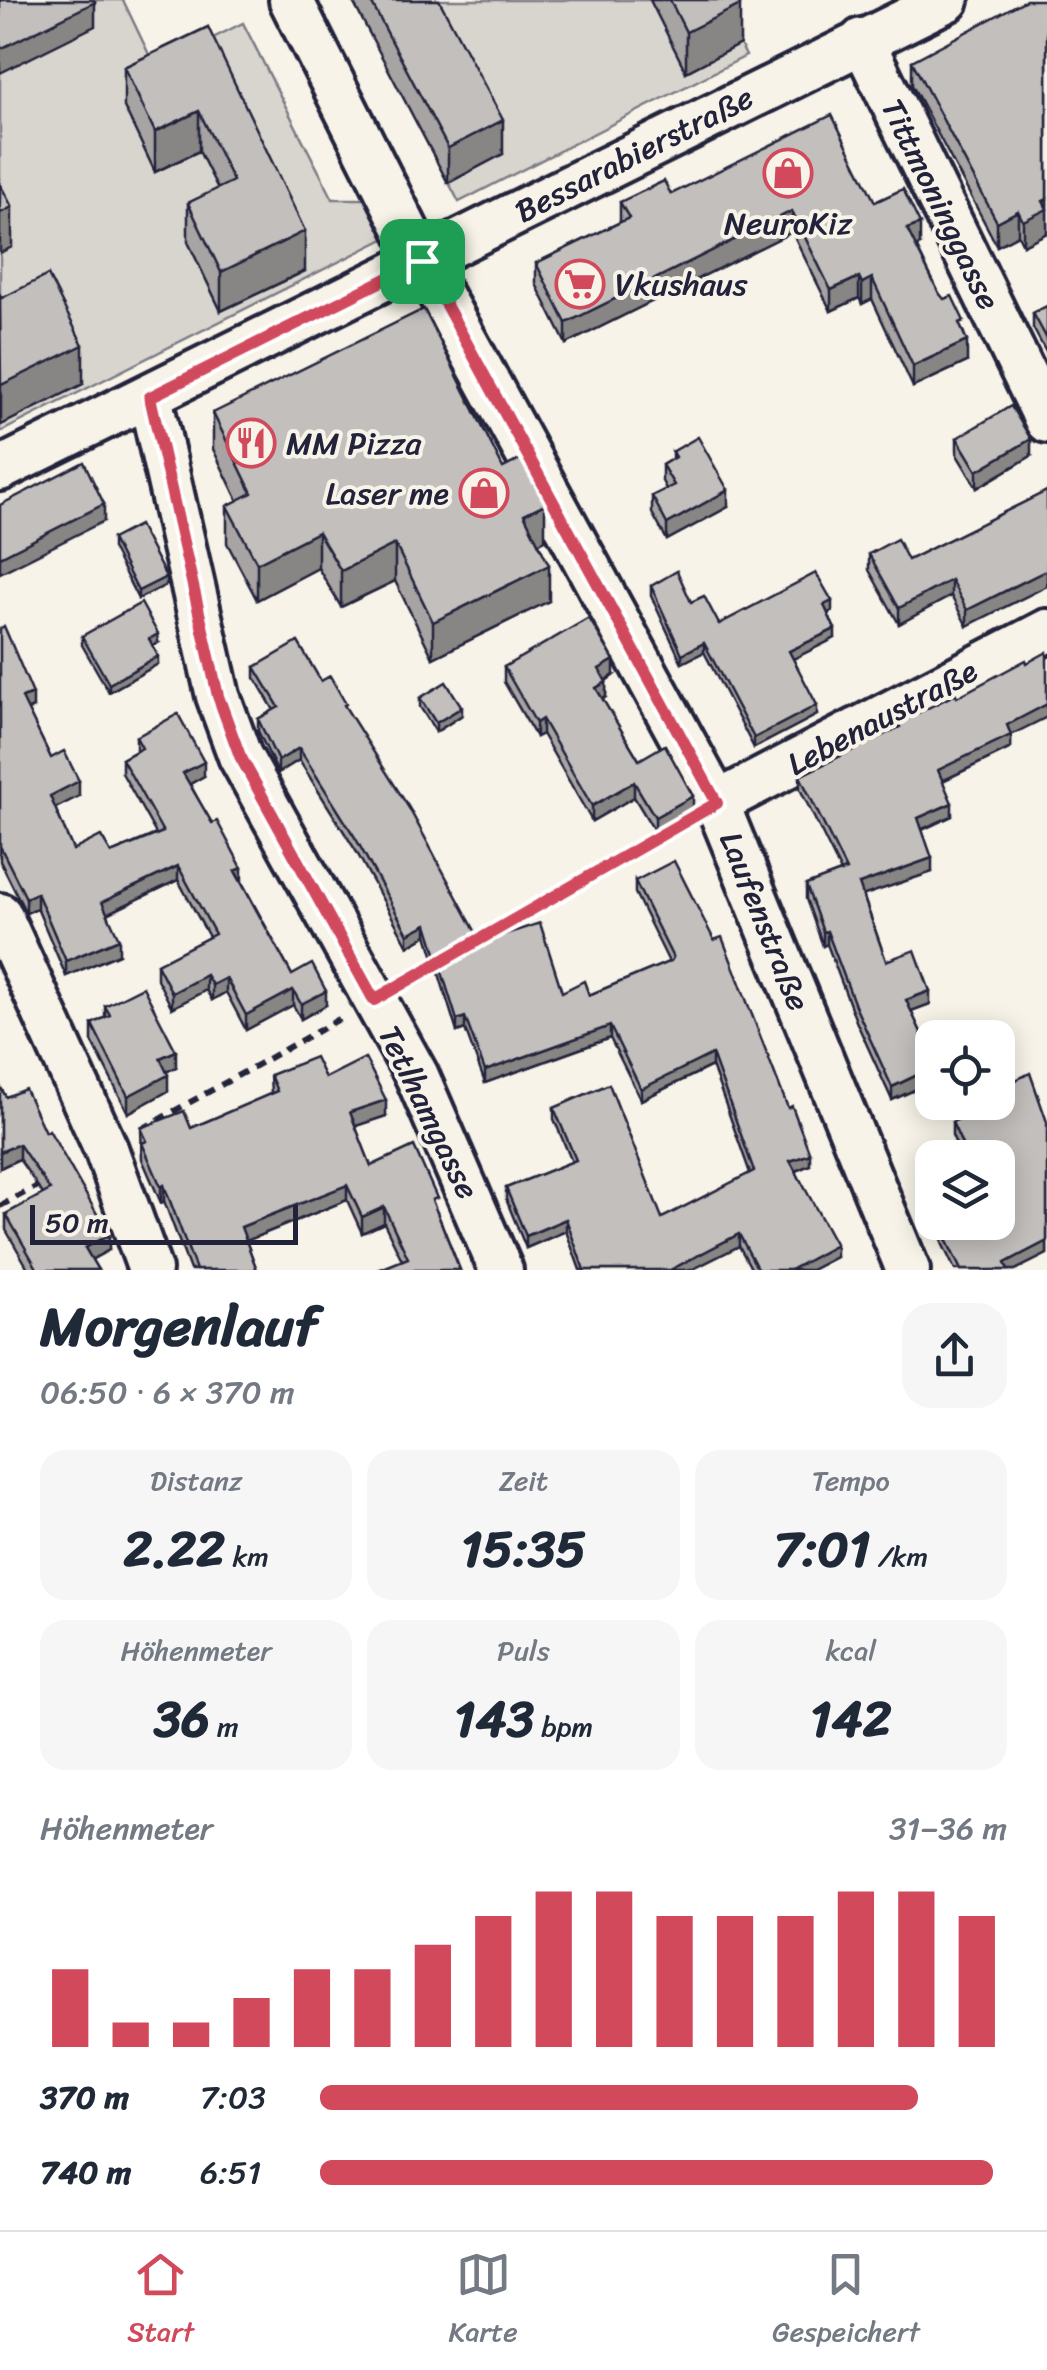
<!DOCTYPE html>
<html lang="de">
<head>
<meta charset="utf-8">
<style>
  :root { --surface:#fff; --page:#f6f6f7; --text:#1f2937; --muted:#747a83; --line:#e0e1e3; --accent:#d1495b }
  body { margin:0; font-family:Sriracha,sans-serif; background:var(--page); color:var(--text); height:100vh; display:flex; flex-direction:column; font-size:38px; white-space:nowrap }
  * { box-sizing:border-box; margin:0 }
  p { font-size:32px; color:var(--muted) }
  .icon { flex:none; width:55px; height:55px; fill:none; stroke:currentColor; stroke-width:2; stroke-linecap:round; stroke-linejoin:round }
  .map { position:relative; height:1270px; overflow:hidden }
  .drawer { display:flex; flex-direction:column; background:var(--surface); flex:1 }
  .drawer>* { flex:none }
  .tools { position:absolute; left:915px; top:1020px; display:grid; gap:20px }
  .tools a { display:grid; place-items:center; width:100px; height:100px; border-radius:20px; background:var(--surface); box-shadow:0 5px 25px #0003; font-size:50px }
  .scale { position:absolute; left:30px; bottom:25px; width:268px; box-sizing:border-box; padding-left:10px; border:5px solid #22223b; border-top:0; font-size:28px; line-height:35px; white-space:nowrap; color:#22223b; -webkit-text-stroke:8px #f7f3e8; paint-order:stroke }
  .pin { position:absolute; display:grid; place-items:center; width:85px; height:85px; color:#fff; margin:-42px; border-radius:20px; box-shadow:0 5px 15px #0006 }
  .round { display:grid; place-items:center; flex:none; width:105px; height:105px; border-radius:30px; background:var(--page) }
  .summary { display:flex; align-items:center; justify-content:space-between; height:170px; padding:0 40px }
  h1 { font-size:55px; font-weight:800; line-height:75px }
  .figures { display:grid; grid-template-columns:repeat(3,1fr); gap:15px; height:170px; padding:10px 40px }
  .figures div { display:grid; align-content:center; border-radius:25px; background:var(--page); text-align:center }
  .figures b { font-size:50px; font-weight:800 }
  .figures small { font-size:28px; font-weight:400 }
  .figures p { font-size:28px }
  .chart { height:280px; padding:20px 40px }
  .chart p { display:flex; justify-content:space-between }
  .chart svg { width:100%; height:180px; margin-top:10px; stroke:var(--accent); stroke-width:6 }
  ul { padding:0 40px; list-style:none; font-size:32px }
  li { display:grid; grid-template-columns:160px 120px 1fr; align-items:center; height:75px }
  li i { height:25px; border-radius:12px; background:var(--accent) }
  .dock { display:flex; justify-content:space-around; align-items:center; height:140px; border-top:2px solid var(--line); background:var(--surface); font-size:28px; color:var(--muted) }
  .dock a { display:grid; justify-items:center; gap:5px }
  .dock .selected { color:var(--accent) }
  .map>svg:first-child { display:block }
</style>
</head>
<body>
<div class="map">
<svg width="1047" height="1270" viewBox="0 0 1047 1270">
  <rect width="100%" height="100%" fill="#f7f3e8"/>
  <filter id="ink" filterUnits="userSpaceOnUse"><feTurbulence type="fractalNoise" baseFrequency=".01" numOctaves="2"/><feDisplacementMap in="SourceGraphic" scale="20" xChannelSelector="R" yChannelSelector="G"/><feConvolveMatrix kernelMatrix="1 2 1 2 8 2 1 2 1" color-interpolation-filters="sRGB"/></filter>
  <g filter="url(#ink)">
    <g fill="#d8d5cf" stroke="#7d7c85" stroke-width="2.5">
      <polygon points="0,0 123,0 155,67 243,23 333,199 371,199 390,236 0,432"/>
      <polygon points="421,0 718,0 746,56 459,202 449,183 502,154"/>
    </g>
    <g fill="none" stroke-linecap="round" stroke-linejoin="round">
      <g stroke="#22223b" stroke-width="50">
        <g id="street">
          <polyline points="291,0 422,261 717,803 908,1270"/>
          <polyline points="862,40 1047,421"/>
          <polyline points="150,397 218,696 240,756 417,1076 501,1270"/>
          <polyline points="0,469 947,0"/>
          <polyline points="717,803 1047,631"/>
          <polyline points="0,915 106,1149 150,1270"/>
        </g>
      </g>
      <g stroke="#22223b" stroke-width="6" stroke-dasharray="10 8" stroke-linecap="butt">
        <polyline points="473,943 684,822"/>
        <polyline points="408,980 441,962"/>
        <polyline points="142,1129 341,1018"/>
        <polyline points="0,1206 43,1183"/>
      </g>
      <use href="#street" stroke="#f7f3e8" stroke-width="42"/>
    </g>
    <g fill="#a7a4a3" stroke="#22223b" stroke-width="2.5">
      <polygon points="352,0 439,0 503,154 448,183"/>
      <polygon points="650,0 738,0 740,44 686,72"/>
      <polygon points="1047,0 1047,233 1023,245 1018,235 997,246 912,85 912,61"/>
      <polygon points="208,27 305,271 221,311 188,242 188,203 218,189 199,151 155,172 124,107 124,67"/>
      <polygon points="671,194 875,202 920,245 916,246 939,293 964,333 967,362 913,387 872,299 862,304 859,298 831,311 792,232 566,344 536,284 536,263 620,222 620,202"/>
      <polygon points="0,295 83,384 1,425 0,422"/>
      <polygon points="1047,306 1047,354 1033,328 1033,313"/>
      <polygon points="213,413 503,468 545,540 539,543 549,601 433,658 395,581 341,607 318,568 257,600 227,543 227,506 238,501 213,449"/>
      <polygon points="957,438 1031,456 977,488 957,455"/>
      <polygon points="672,452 728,507 667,540 652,513 652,496 666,489 662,481 662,465 672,459"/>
      <polygon points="1047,491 967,626 951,596 899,624 869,570 869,554 908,560"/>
      <polygon points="112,539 166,585 138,599 112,548"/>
      <polygon points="651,586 691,602 719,624 832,611 828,613 835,638 793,659 817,715 754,748 704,652 682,663 651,596"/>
      <polygon points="0,629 33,708 28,711 51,758 79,796 55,808 73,850 111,853 156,834 122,773 122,759 136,751 136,737 204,776 190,784 242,882 292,975 326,1005 301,1019 293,1005 246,1030 226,992 212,1000 206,990 172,1008 157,979 157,964 209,937 178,880 108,914 119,954 66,976 37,908 26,913 0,861"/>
      <polygon points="82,636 158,643 153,646 158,664 109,692 82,645"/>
      <polygon points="255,667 321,681 346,709 481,942 562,992 589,995 669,962 635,893 635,881 810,1165 796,1171 836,1257 811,1270 752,1270 739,1246 691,1270 580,1270 566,1231 526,1248 506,1199 506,1188 572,1162 554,1119 554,1108 662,1218 750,1173 712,1066 641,1100 610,1038 485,1083 465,1029 457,1032 427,935 408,946 356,851 299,760 278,773 258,731 258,719 274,710 255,678"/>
      <polygon points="504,667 614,675 606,681 606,697 602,699 639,760 693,811 655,832 634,797 592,821 542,734 536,737 504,682"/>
      <polygon points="957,697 1011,735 1011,748 943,781 952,816 922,830 932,872 863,895 886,961 930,1004 911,1011 932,1056 932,1082 892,1100 856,1021 827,944 823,946 806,899 806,885 841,872 800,789 800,776 898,728 898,723"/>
      <polygon points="420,698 462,715 436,732 420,707"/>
      <polygon points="105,1006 176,1067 166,1072 168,1091 128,1113 92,1041 92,1024 105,1017"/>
      <polygon points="270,1075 325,1078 386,1116 355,1126 371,1166 437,1212 460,1270 402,1260 384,1223 362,1233 347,1200 246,1241 257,1270 190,1270 164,1201 161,1203 142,1159 141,1128 191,1128 271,1094"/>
      <polygon points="0,1086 6,1097 45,1132 109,1250 91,1260 98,1270 29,1270 6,1230 6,1214 43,1194 19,1159 0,1168"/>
      <polygon points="966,1105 1047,1122 1047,1254 1015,1270 955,1270 942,1243 942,1231 998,1222 998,1158 962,1158 952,1135 952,1122 966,1116"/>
    </g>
    <g fill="#888684" stroke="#22223b" stroke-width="2.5">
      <polygon points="95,2 95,26 0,73 0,49"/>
      <polygon points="740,5 740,44 686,72 686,32"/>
      <polygon points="199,111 199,151 155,172 155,132"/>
      <polygon points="503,120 503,154 448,183 448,148"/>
      <polygon points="1047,199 1047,233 1023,245 1023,221"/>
      <polygon points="12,207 12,247 0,253 0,213"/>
      <polygon points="792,211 792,232 566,344 566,323"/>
      <polygon points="1018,211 1018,235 997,246 997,222"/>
      <polygon points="920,224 920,245 907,250 907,229"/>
      <polygon points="305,231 305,271 221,311 221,272"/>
      <polygon points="859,277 859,298 831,311 831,290"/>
      <polygon points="872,278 872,299 862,304 862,283"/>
      <polygon points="967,341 967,362 913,387 913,366"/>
      <polygon points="83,345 83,384 1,425 1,385"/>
      <polygon points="1031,439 1031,456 977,488 977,471"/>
      <polygon points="728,490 728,507 667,540 667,524"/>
      <polygon points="104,504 104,521 0,573 0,557"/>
      <polygon points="545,504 545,540 524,551 524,514"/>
      <polygon points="318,532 318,568 257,600 257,563"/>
      <polygon points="395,544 395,581 341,607 341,571"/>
      <polygon points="549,565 549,601 433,658 433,622"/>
      <polygon points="1047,570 1047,586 967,626 967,610"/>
      <polygon points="166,577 166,585 138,599 138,591"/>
      <polygon points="951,580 951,596 899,624 899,608"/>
      <polygon points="832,601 832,611 824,615 824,605"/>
      <polygon points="835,629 835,638 789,661 789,651"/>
      <polygon points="158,634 158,643 149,648 149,639"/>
      <polygon points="704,643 704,652 682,663 682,654"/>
      <polygon points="158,656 158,664 109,692 109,684"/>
      <polygon points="614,660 614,675 599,684 599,669"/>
      <polygon points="606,682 606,697 596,703 596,688"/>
      <polygon points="33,694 33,708 22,713 22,698"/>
      <polygon points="1047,704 1047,717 1011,735 1011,748 938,783 938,770 1007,725"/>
      <polygon points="817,705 817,715 754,748 754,738"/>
      <polygon points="462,707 462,715 436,732 436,723"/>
      <polygon points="542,719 542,734 536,737 536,723"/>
      <polygon points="299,748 299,760 278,773 278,761"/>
      <polygon points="204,762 204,776 183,788 183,773"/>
      <polygon points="79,781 79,796 50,811 50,796"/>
      <polygon points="634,782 634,797 592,821 592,806"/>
      <polygon points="693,796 693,811 655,832 655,817"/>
      <polygon points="952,803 952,816 918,831 918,818"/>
      <polygon points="932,858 932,872 859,897 859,884"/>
      <polygon points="178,866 178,880 102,916 102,902"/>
      <polygon points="242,868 242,882 235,871"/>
      <polygon points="37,893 37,908 26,913 26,898"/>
      <polygon points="427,924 427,935 408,946 408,934"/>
      <polygon points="827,931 827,944 823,946 823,932"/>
      <polygon points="119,939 119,954 66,976 66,961"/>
      <polygon points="206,975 206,990 172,1008 172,993"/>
      <polygon points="226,978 226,992 212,1000 212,985"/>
      <polygon points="293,990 293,1005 246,1030 246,1015"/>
      <polygon points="326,991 326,1005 301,1019 301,1004"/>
      <polygon points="930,991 930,1004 906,1013 906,1000"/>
      <polygon points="465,1017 465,1029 457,1032 457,1020"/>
      <polygon points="610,1026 610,1038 485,1083 485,1071"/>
      <polygon points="176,1051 176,1067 160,1075 160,1058"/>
      <polygon points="712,1054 712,1066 641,1100 641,1089"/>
      <polygon points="932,1068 932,1082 892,1100 892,1087"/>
      <polygon points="168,1075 168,1091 128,1113 128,1096"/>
      <polygon points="386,1100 386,1116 350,1128 350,1112"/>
      <polygon points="19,1144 19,1159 0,1168 0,1152"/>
      <polygon points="810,1154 810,1165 790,1173 790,1161"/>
      <polygon points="164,1185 164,1201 161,1203 161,1187"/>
      <polygon points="347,1185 347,1200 241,1243 241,1227"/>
      <polygon points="384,1207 384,1223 362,1233 362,1217"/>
      <polygon points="566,1219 566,1231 526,1248 526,1236"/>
      <polygon points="739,1234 739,1246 691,1270 670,1270"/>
      <polygon points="109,1235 109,1250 85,1263 85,1248"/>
      <polygon points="1047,1241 1047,1254 1015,1270 1005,1270 1005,1263"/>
      <polygon points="836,1245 836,1257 811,1270 790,1270"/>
    </g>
    <g fill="#c2bfbd" stroke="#22223b" stroke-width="2.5">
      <polygon points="0,0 94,0 95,2 0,49"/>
      <polygon points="370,0 439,0 503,120 448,148"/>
      <polygon points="670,0 738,0 740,5 686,32"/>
      <polygon points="1026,0 1047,0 1047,199 1043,201 1047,209 1023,221 1018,211 997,222 912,61"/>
      <polygon points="208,27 305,231 221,272 188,203 233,181 199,111 155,132 124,67"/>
      <polygon points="832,115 875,202 903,189 920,224 907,229 939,293 944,299 952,296 964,321 959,323 967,341 913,366 872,278 862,283 859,277 831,290 792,211 566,323 536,263 629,218 620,202 664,181 671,194"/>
      <polygon points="0,184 12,207 0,213"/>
      <polygon points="48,275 83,345 1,385 0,295 2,298"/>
      <polygon points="1047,306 1047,339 1033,313"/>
      <polygon points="424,309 503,468 521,459 545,504 524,514 549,565 433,622 395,544 341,571 318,532 257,563 227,506 252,493 213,413"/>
      <polygon points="1011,406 1031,439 977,471 957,438"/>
      <polygon points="698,437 728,490 667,524 652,496 674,485 662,465 675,457 672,452"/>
      <polygon points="84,462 104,504 0,557 0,505"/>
      <polygon points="1047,491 1047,570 967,610 951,580 899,608 869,554 897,539 908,560"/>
      <polygon points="139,525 166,577 138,591 112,539"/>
      <polygon points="677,571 691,602 704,596 719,624 816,573 832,601 824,605 835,629 789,651 817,705 754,738 704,643 682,654 651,586"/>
      <polygon points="141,603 158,634 149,639 158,656 109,684 82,636"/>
      <polygon points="589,618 614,660 599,669 606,682 596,688 639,760 665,745 693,796 655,817 634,782 592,806 542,719 536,723 504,667"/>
      <polygon points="4,626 33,694 22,698 51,758 64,751 79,781 50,796 73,850 101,836 111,853 163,832 122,759 142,748 136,737 178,714 204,762 183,773 212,823 217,821 242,868 235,871 292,975 312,964 326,991 301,1004 293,990 246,1015 226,978 212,985 206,975 172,993 157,964 215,934 178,866 102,902 119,939 66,961 37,893 26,898 0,846 0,629"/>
      <polygon points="298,642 321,681 330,676 346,704 344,705 409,808 481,942 540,923 562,992 584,981 589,995 671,961 673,958 635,881 674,861 714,940 722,937 788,1108 792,1106 810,1154 790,1161 836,1245 790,1270 758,1270 739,1234 670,1270 584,1270 566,1219 526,1236 506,1188 576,1160 554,1108 609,1084 662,1218 754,1171 712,1054 641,1089 610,1026 485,1071 465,1017 457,1020 427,924 408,934 356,839 299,748 278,761 258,719 279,707 255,667"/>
      <polygon points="1047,652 1047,704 1007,725 1011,735 938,770 952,803 918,818 932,858 859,884 886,961 915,950 930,991 906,1000 932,1056 932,1068 892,1087 856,1008 827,931 823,932 806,885 846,870 800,776 900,727 898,723 956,694 957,697 1026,660 1027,663"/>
      <polygon points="446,682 462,707 436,723 420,698"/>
      <polygon points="143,987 176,1051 160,1058 168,1075 128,1096 92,1024 110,1015 105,1006"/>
      <polygon points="315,1057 325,1078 365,1058 386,1100 350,1112 371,1166 414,1146 437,1198 432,1200 460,1270 378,1270 408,1258 384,1207 362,1217 347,1185 241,1227 257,1270 196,1270 164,1185 161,1187 142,1143 147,1141 141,1128 184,1111 191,1128 277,1091 270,1075"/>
      <polygon points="1030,1073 1047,1122 1047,1241 1005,1263 1008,1270 961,1270 942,1231 958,1222 998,1222 998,1158 968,1158 952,1122 970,1114 966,1105 970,1102 998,1102 998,1089"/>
      <polygon points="0,1086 6,1097 25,1089 45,1132 49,1130 109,1235 85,1248 98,1270 38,1270 6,1214 50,1190 19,1144 0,1152"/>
    </g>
  </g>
  <g fill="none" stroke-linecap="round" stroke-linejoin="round" filter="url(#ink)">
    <g stroke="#fff" stroke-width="20">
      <polygon id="route" points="422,261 717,803 374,1000 240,756 218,696 150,397"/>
    </g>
    <use href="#route" stroke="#d1495b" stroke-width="12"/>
  </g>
  <defs>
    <g id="shop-ring" transform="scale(2.5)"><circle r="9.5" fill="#f7f3e8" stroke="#d1495b" stroke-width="1.5"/><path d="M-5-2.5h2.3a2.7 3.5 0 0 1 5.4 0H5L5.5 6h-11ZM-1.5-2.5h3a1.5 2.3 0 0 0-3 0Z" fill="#d1495b"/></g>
    <g id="supermarket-ring" transform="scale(2.5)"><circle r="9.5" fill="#f7f3e8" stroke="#d1495b" stroke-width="1.5"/><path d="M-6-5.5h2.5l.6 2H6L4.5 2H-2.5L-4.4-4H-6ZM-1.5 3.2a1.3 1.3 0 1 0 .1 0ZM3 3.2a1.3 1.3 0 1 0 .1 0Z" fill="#d1495b"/></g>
    <g id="restaurant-ring" transform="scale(2.5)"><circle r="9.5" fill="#f7f3e8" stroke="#d1495b" stroke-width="1.5"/><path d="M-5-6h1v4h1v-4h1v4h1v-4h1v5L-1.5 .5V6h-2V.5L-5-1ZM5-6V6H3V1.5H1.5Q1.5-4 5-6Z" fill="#d1495b"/></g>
  </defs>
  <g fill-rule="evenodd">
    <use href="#shop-ring" x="788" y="173"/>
    <use href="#supermarket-ring" x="580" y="284"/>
    <use href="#restaurant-ring" x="251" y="443"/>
    <use href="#shop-ring" x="484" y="493"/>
  </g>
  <g text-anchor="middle" stroke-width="8" stroke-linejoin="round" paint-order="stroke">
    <g font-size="32" fill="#22223b" stroke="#f7f3e8">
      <text transform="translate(634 154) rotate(-27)" y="11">Bessarabierstraße</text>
      <text transform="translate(941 204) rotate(64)" y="11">Tittmoninggasse</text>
      <text transform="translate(882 717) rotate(-28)" y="11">Lebenaustraße</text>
      <text transform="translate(765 921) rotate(68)" y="11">Laufenstraße</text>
      <text transform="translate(429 1112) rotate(64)" y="11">Tetlhamgasse</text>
    </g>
    <g font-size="32" fill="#22223b" stroke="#f7f3e8" text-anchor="start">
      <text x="788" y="234" text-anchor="middle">NeuroKiz</text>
      <text x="615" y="295">Vkushaus</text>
      <text x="286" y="454">MM Pizza</text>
      <text x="449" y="504" text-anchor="end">Laser me</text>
    </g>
  </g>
</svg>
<div class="tools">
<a><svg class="icon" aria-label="locate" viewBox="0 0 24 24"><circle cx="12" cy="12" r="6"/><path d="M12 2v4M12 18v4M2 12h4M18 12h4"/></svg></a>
<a><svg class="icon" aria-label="layers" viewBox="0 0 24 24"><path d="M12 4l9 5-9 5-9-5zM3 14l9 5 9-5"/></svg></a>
</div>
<div class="scale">50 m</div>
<div class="pin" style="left:422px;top:261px;background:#1e9e55"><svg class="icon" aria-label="arrive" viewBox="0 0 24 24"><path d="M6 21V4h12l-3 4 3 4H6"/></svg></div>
</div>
<section class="drawer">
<div class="summary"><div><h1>Morgenlauf</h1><p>06:50 · 6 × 370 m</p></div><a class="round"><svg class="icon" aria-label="share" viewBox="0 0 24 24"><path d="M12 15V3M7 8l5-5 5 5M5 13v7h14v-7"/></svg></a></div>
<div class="figures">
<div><p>Distanz</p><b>2.22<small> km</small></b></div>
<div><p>Zeit</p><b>15:35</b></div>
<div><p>Tempo</p><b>7:01<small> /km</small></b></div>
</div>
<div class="figures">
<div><p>Höhenmeter</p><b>36<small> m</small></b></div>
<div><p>Puls</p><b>143<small> bpm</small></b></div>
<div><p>kcal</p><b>142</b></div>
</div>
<div class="chart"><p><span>Höhenmeter</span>31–36 m</p>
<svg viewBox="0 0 160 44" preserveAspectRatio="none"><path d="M5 44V25M15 44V38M25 44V38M35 44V32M45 44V25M55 44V25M65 44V19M75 44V12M85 44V6M95 44V6M105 44V12M115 44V12M125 44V12M135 44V6M145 44V6M155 44V12"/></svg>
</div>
<ul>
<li><b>370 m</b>7:03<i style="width:87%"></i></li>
<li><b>740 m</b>6:51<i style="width:98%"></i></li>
</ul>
</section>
<nav class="dock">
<a class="selected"><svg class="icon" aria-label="home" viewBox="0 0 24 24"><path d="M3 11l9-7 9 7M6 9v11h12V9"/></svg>Start</a>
<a><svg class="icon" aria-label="map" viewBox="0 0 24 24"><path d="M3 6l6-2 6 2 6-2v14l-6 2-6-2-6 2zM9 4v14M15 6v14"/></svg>Karte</a>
<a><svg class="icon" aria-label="saved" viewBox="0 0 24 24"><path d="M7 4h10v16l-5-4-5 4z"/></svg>Gespeichert</a>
</nav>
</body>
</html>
